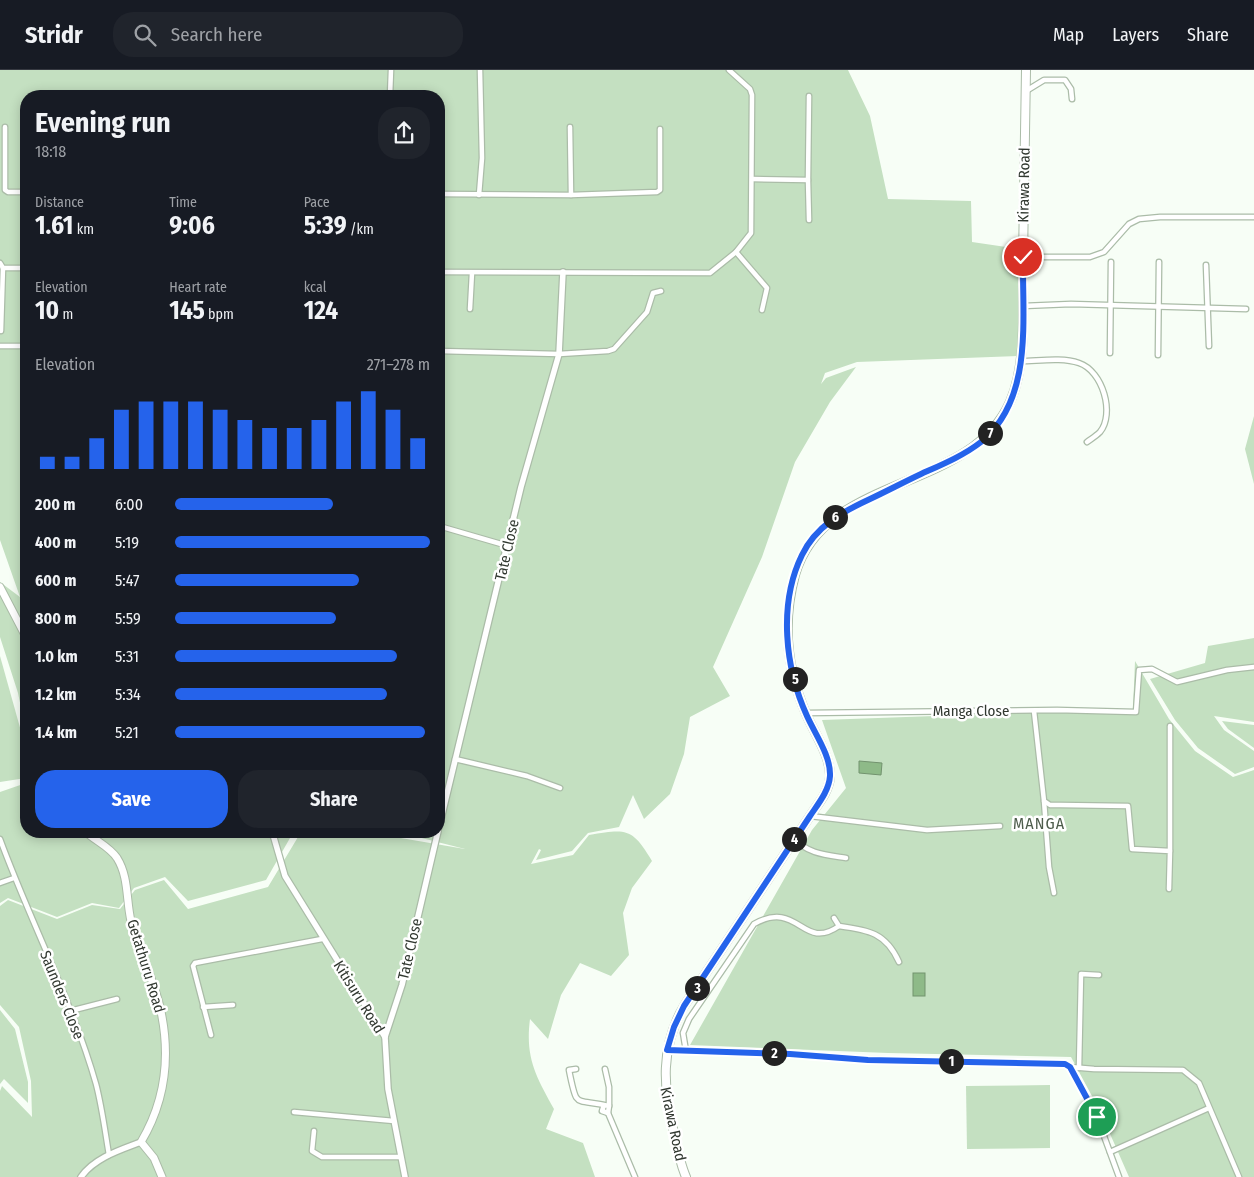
<!DOCTYPE html>
<html lang="en">
<head>
<meta charset="utf-8">
<style>
  :root { --surface:#171b24; --page:#20242c; --text:#f1f3f6; --muted:#9ea1a6; --line:#363941; --accent:#2563eb }
  body { margin:0; font-family:"Fira Sans Condensed",sans-serif; background:var(--page); color:var(--text); height:100vh; display:flex; flex-direction:column; font-size:19px; white-space:nowrap }
  * { box-sizing:border-box; margin:0 }
  p { font-size:16px; color:var(--muted) }
  .icon { flex:none; width:28px; height:28px; fill:none; stroke:currentColor; stroke-width:2; stroke-linecap:round; stroke-linejoin:round }
  .map { position:relative; flex:1; overflow:hidden }
  .drawer { position:absolute; left:20px; top:20px; width:425px; height:748px; display:flex; flex-direction:column; background:var(--surface); border-radius:20px; box-shadow:0 2px 12px #0003 }
  .drawer>* { flex:none }
  .pin { position:absolute; display:grid; place-items:center; width:42px; height:42px; color:#fff; margin:-21px; border:2px solid #fff; border-radius:50%; box-shadow:0 1px 5px #0007 }
  .km { position:absolute; width:25px; height:25px; margin:-12px; border-radius:50%; background:#222; color:#fff; font-size:14px; line-height:25px; text-align:center }
  .round { display:grid; place-items:center; flex:none; width:52px; height:52px; border-radius:20px; background:var(--page) }
  .summary { display:flex; align-items:center; justify-content:space-between; height:85px; padding:0 15px }
  h1 { font-size:28px; font-weight:700; line-height:38px }
  .stats { display:grid; grid-template-columns:repeat(3,1fr); gap:8px; height:85px; padding:5px 15px }
  .stats div { display:grid; align-content:center }
  .stats b { font-size:25px; font-weight:700 }
  .stats small { font-size:14px; font-weight:400 }
  .stats p { font-size:14px }
  .chart { height:140px; padding:10px 15px }
  .chart p { display:flex; justify-content:space-between }
  .chart svg { width:100%; height:90px; margin-top:5px; stroke:var(--accent); stroke-width:6 }
  .action { display:flex; gap:10px; margin-top:auto; padding:10px 15px }
  .action a { flex:1; height:58px; border-radius:20px; background:var(--accent); color:#fff; font-size:20px; font-weight:700; line-height:58px; text-align:center }
  .action a+a { background:var(--page); color:var(--text) }
  ul { padding:0 15px; list-style:none; font-size:16px }
  li { display:grid; grid-template-columns:80px 60px 1fr; align-items:center; height:38px }
  li i { height:12px; border-radius:6px; background:var(--accent) }
  header { display:flex; align-items:center; gap:30px; box-sizing:border-box; height:70px; padding:0 25px; background:var(--surface); border-bottom:1px solid var(--line) }
  header strong { font-size:24px }
  nav { display:flex; gap:28px; margin-inline-start:auto; font-size:18px }
  .search { width:350px; height:45px; background:var(--page); display:flex; align-items:center; gap:12px; box-sizing:border-box; padding:0 18px; border-radius:20px; color:var(--muted); font-size:19px }
  .map>svg:first-child { display:block }
</style>
</head>
<body>
<header>
<strong>Stridr</strong>
<div class="search"><svg class="icon" aria-label="search" viewBox="0 0 24 24"><circle cx="10" cy="10" r="6"/><path d="M15 15l6 6"/></svg>Search here</div>
<nav><a>Map</a><a>Layers</a><a>Share</a></nav>
</header>
<div class="map">
<svg width="1254" height="1107" viewBox="0 0 1254 1107">
  <rect width="100%" height="100%" fill="#f7fef6"/>
  <g fill="#c4e0c1">
    <path d="M0 0H848L870 46 888 129 971 131 972 172 1020 179 1018 286 857 292 825 303 821 314 826 308 856 297 830 332 795 392 762 487 713 597 730 626 690 647 684 684 670 724 644 749 633 725 619 757 588 763 572 781 536 790 541 780 539 779 531 794 573 785 589 765C626 759 632 757 652 791L632 818 623 843 629 885 611 906 580 893 561 925 548 969 530 949C525 988 536 1006 554 1039L546 1059 583 1073 595 1107H0V1021L2 1016 32 1047 31 1011 19 957 0 935V836L8 830 57 849 92 835 120 839 135 820 164 810 188 839 268 817 298 767 304 761H360L465 779 394 761H439V26H26V662L18 623 0 567V512L20 527 0 470Z"/>
    <polygon points="1254,346 1254,414 1245,379"/>
    <polygon points="1254,568 1254,652 1214,646 1224,660 1254,681 1254,697 1235,704 1198,678 1175,650 1150,609 1205,593 1208,576"/>
    <polygon points="0,586 26,679 26,708 0,712"/>
    <polygon points="1135,591 1169,649 1195,681 1233,707 1254,700 1254,1107 1129,1107 1100,1041 1071,987 888,983 690,975 812,760 846,718 822,650 1133,639"/>
    <polygon points="1222,651 1254,655 1254,678 1228,659"/>
    <polygon points="26,713 26,761 294,761 266,810 188,831 165,807 134,818 119,838 92,833 57,847 8,828 0,833 0,722"/>
    <polygon points="0,940 15,959 28,1012 28,1033 4,1009 0,1014"/>
    <polygon points="1050,1015 1050,1078 967,1079 966,1016"/>
  </g>
  <g fill="#8eba88" stroke="#72936e">
    <polygon points="859,691 882,693 881,705 859,703"/>
    <rect x="913" y="903" width="12" height="23"/>
  </g>
  <g fill="none" stroke-linecap="round" stroke-linejoin="round">
    <g stroke="#abbca8" stroke-width="7">
      <g id="minor">
        <polyline points="1026,21 1044,10 1065,10 1071,19 1072,29"/>
        <polyline points="390,26 391,0"/>
        <polyline points="5,57 5,120 8,122 26,122"/>
        <polyline points="570,57 571,125"/>
        <polyline points="752,109 808,110 809,26"/>
        <polyline points="808,110 809,150"/>
        <polyline points="439,124 571,125 657,122 660,120 660,59"/>
        <polyline points="479,125 482,88 480,0"/>
        <polyline points="736,182 767,218 762,240"/>
        <polyline points="1023,187 1090,187 1104,182 1129,154 1139,149 1160,147 1254,147"/>
        <polyline points="0,193 3,198 26,198"/>
        <polyline points="1206,195 1209,276"/>
        <polyline points="439,202 710,203 736,182 751,163 752,25 750,19 729,0"/>
        <polyline points="1023,236 1071,234 1246,239"/>
        <polyline points="470,239 472,203"/>
        <polyline points="1,261 3,198"/>
        <polyline points="0,276 26,276"/>
        <polyline points="439,281 559,284 608,281 614,279 647,242 653,223 661,221"/>
        <polyline points="1110,283 1111,192"/>
        <polyline points="1158,285 1159,192"/>
        <path d="M1021 291C1038 291 1062 287 1079 293 1103 301 1115 344 1100 362 1096 366 1091 369 1087 372"/>
        <polyline points="439,456 508,476"/>
        <polyline points="1034,641 1044,731 1050,735 1060,735 1128,736 1132,779 1170,781 1169,819"/>
        <polyline points="806,643 1057,640 1136,642 1139,600 1152,599 1177,612 1227,600 1254,597"/>
        <polyline points="455,689 527,706 560,718"/>
        <polyline points="1044,731 1049,797 1054,823"/>
        <polyline points="810,746 927,760 1000,756"/>
        <path d="M794 768C807 784 827 785 846 788"/>
        <path d="M0 769C30 851 72 930 96 1014 102 1037 105 1061 109 1085"/>
        <polyline points="1170,781 1170,656"/>
        <polyline points="0,813 14,808"/>
        <path d="M834 848 839 856C869 860 886 863 899 892"/>
        <polyline points="203,937 233,935"/>
        <polyline points="70,941 117,929"/>
        <polyline points="211,965 193,896 195,893 322,869"/>
        <polyline points="667,980 790,984 867,989 1065,994 1070,997 1097,1047 1119,1107"/>
        <path d="M686 981 683 963 689 949 754 854C799 829 802 882 839 856"/>
        <polyline points="1070,997 1094,999 1183,1000 1199,1013 1239,1107"/>
        <polyline points="1079,998 1081,904 1099,905"/>
        <path d="M576 999 569 1000C577 1040 574 1028 609 1036L608 1043 602 1041 604 1035"/>
        <polyline points="605,999 609,1017 609,1036"/>
        <polyline points="294,1042 394,1051"/>
        <polyline points="608,1043 635,1107"/>
        <polyline points="314,1061 312,1081 322,1087 400,1087"/>
        <polyline points="1110,1082 1209,1038"/>
      </g>
    </g>
    <g stroke="#abbca8" stroke-width="8">
      <g id="tertiary">
        <polyline points="439,757 521,417 559,284 563,202"/>
        <polyline points="272,761 285,806 385,967 388,1019 405,1107"/>
        <polyline points="385,967 402,915 438,761"/>
        <path d="M81 1107C94 1088 120 1080 141 1072"/>
      </g>
    </g>
    <g stroke="#abbca8" stroke-width="9">
      <g id="secondary">
        <polyline points="0,517 26,567"/>
        <path d="M85 761C95 771 109 776 117 788 129 807 126 830 131 851 139 880 153 908 160 937 171 985 166 1030 141 1072L154 1088 162 1107"/>
      </g>
    </g>
    <g stroke="#abbca8" stroke-width="10">
      <path id="primary" d="M686 1107C680 1093 677 1078 674 1063 663 1018 660 977 684 936L810 746C817 735 829 722 830 707 831 687 815 664 807 646 787 601 782 553 795 505 824 403 969 424 1010 332 1028 292 1022 233 1023 189 1024 126 1025 63 1026 0"/>
    </g>
    <use href="#minor" stroke="#fff" stroke-width="4.5"/>
    <use href="#tertiary" stroke="#fff" stroke-width="5.5"/>
    <use href="#secondary" stroke="#fff" stroke-width="7"/>
    <use href="#primary" stroke="#fff" stroke-width="8"/>
  </g>
  <g fill="none" stroke-linecap="round" stroke-linejoin="round">
    <g stroke="#fff" stroke-width="10">
      <path id="route" d="M1023 187C1022 248 1034 329 981 372 963 386 941 395 921 404 904 412 887 421 870 429 842 442 816 456 802 485 778 534 785 598 807 646 815 664 831 686 830 706 829 721 818 734 810 746L684 936 674 957 667 980 790 984 868 990 1065 994 1070 997 1097 1047"/>
    </g>
    <use href="#route" stroke="#2563eb" stroke-width="6"/>
  </g>
  <g text-anchor="middle" stroke-width="5" stroke-linejoin="round" paint-order="stroke">
    <g font-size="15" fill="#313830" stroke="#fff">
      <text transform="translate(1024 115) rotate(-89)" y="5">Kirawa Road</text>
      <text transform="translate(507 480) rotate(-77)" y="5">Tate Close</text>
      <text x="971" y="646">Manga Close</text>
      <text transform="translate(410 879) rotate(-77)" y="5">Tate Close</text>
      <text transform="translate(146 896) rotate(73)" y="5">Getathuru Road</text>
      <text transform="translate(62 925) rotate(68)" y="5">Saunders Close</text>
      <text transform="translate(359 927) rotate(58)" y="5">Kitisuru Road</text>
      <text transform="translate(673 1054) rotate(78)" y="5">Kirawa Road</text>
    </g>
    <g font-size="16" letter-spacing="1" fill="#4d5c4b" stroke="#fff">
      <text x="1039" y="759">MANGA</text>
    </g>
  </g>
</svg>
<div class="pin" style="left:1097px;top:1047px;background:#1e9e55"><svg class="icon" aria-label="arrive" viewBox="0 0 24 24"><path d="M6 21V4h12l-3 4 3 4H6"/></svg></div>
<div class="pin" style="left:1023px;top:187px;background:#d93025"><svg class="icon" aria-label="check" viewBox="0 0 24 24"><path d="M5 12l5 5 9-10"/></svg></div>
<b class="km" style="left:951px;top:991px">1</b>
<b class="km" style="left:774px;top:983px">2</b>
<b class="km" style="left:697px;top:918px">3</b>
<b class="km" style="left:794px;top:769px">4</b>
<b class="km" style="left:795px;top:609px">5</b>
<b class="km" style="left:835px;top:447px">6</b>
<b class="km" style="left:990px;top:363px">7</b>
<section class="drawer">
<div class="summary"><div><h1>Evening run</h1><p>18:18</p></div><a class="round"><svg class="icon" aria-label="share" viewBox="0 0 24 24"><path d="M12 15V3M7 8l5-5 5 5M5 13v7h14v-7"/></svg></a></div>
<div class="stats">
<div><p>Distance</p><b>1.61<small> km</small></b></div>
<div><p>Time</p><b>9:06</b></div>
<div><p>Pace</p><b>5:39<small> /km</small></b></div>
</div>
<div class="stats">
<div><p>Elevation</p><b>10<small> m</small></b></div>
<div><p>Heart rate</p><b>145<small> bpm</small></b></div>
<div><p>kcal</p><b>124</b></div>
</div>
<div class="chart"><p><span>Elevation</span>271–278 m</p>
<svg viewBox="0 0 160 44" preserveAspectRatio="none"><path d="M5 44V38M15 44V38M25 44V29M35 44V15M45 44V11M55 44V11M65 44V11M75 44V15M85 44V20M95 44V24M105 44V24M115 44V20M125 44V11M135 44V6M145 44V15M155 44V29"/></svg>
</div>
<ul>
<li><b>200 m</b>6:00<i style="width:62%"></i></li>
<li><b>400 m</b>5:19<i style="width:100%"></i></li>
<li><b>600 m</b>5:47<i style="width:72%"></i></li>
<li><b>800 m</b>5:59<i style="width:63%"></i></li>
<li><b>1.0 km</b>5:31<i style="width:87%"></i></li>
<li><b>1.2 km</b>5:34<i style="width:83%"></i></li>
<li><b>1.4 km</b>5:21<i style="width:98%"></i></li>
</ul>
<div class="action"><a>Save</a><a>Share</a></div>
</section>
</div>
</body>
</html>
